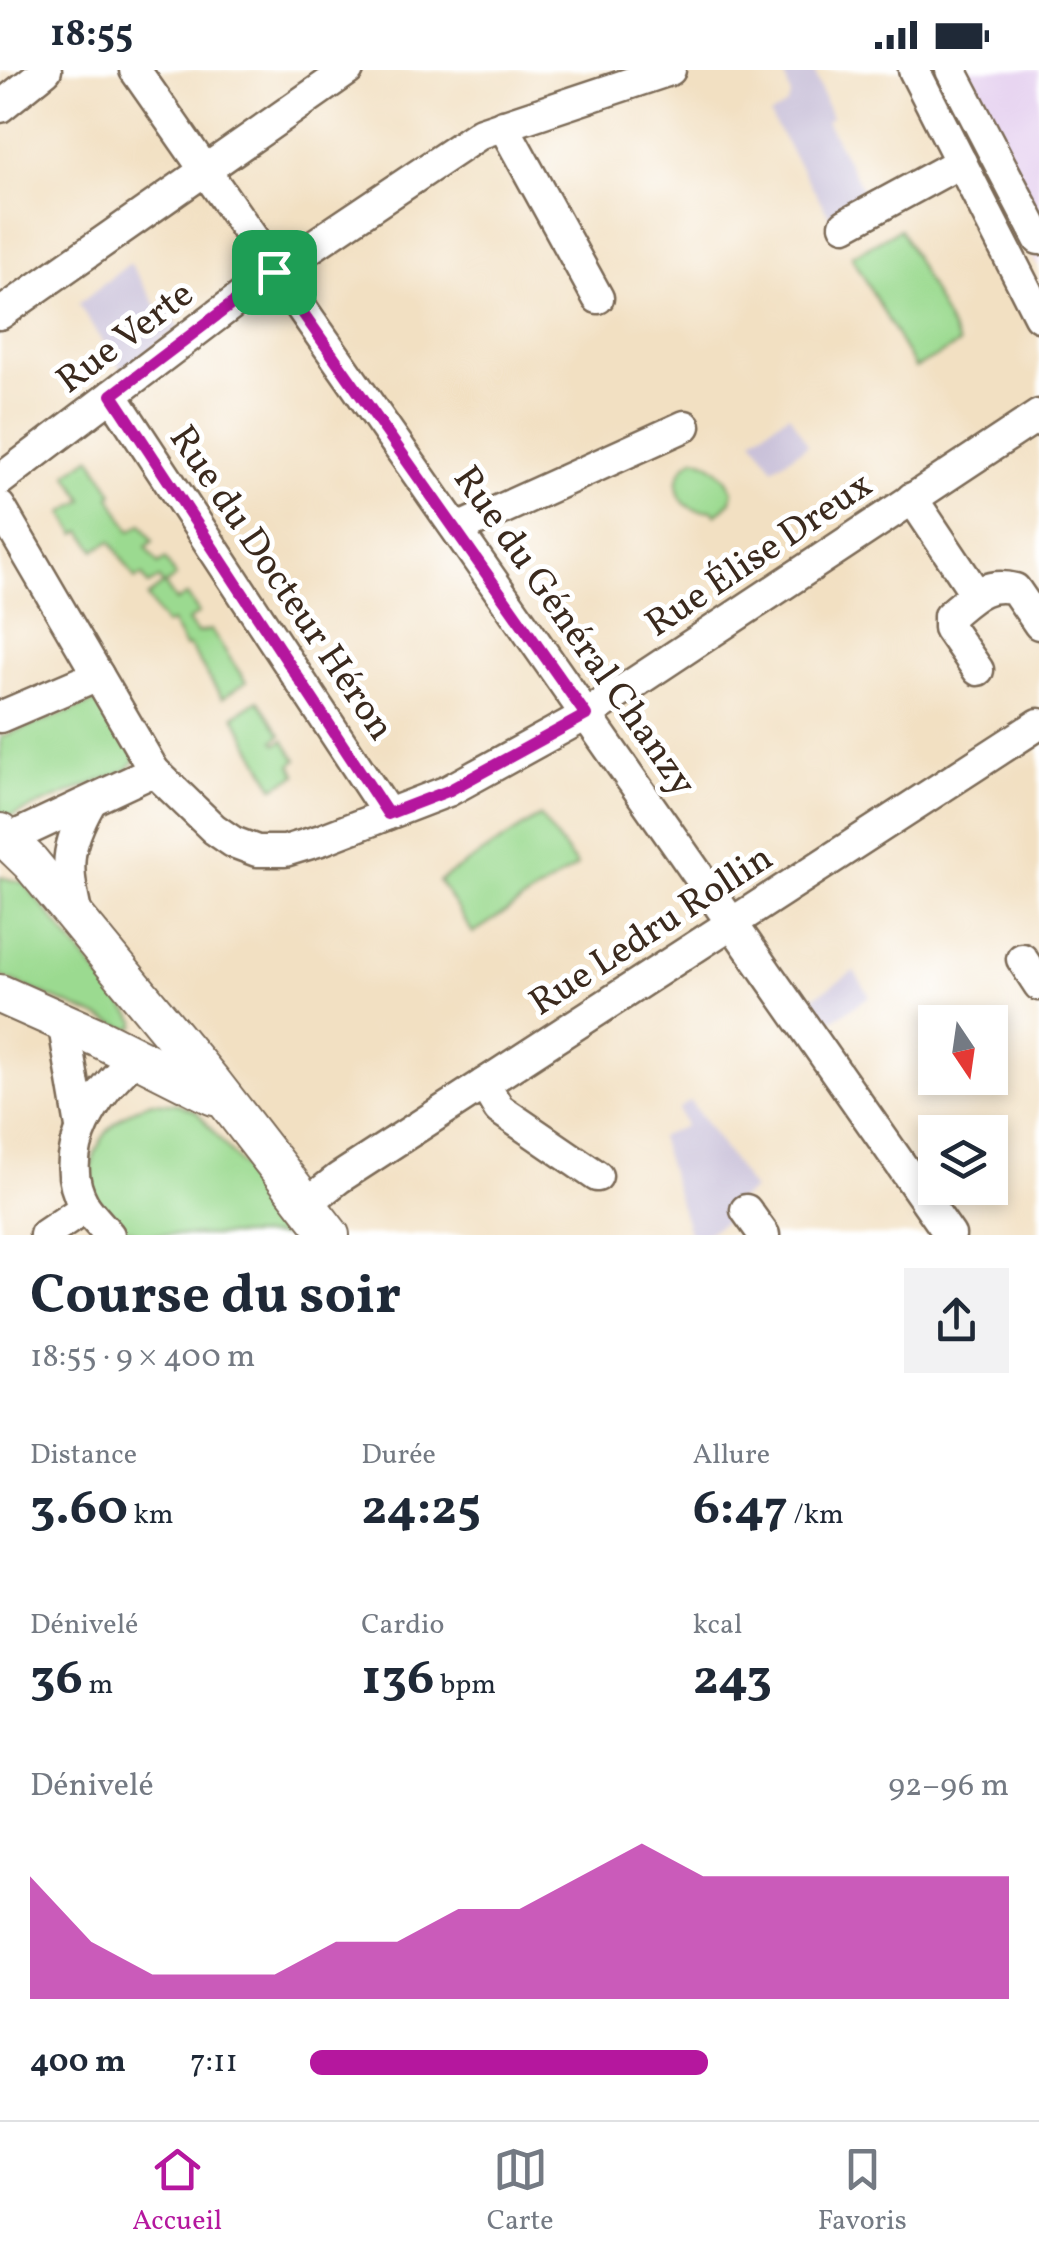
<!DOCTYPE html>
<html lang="fr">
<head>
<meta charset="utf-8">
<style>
  :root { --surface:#fff; --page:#f2f2f3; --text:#1f2937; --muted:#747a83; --line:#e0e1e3; --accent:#b5179e }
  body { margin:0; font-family:Vollkorn,serif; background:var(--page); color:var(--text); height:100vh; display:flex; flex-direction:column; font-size:38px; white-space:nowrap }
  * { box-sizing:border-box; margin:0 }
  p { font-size:32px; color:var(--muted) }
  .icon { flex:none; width:55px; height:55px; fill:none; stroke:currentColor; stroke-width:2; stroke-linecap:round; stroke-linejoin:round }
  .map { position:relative; height:1165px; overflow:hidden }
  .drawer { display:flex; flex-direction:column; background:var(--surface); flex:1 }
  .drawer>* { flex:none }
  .needle { width:65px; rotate:167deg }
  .controls { position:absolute; left:918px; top:935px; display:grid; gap:20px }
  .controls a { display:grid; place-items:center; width:90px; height:90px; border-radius:0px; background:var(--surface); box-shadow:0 5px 15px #0003; font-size:50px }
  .pin { position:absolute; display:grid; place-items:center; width:85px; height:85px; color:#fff; margin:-42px; border-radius:20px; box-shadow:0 5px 15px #0006 }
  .round { display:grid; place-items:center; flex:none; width:105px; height:105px; border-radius:0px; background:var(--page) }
  .summary { display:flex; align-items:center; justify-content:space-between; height:170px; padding:0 30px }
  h1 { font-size:55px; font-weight:700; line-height:75px }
  .figures { display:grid; grid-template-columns:repeat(3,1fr); gap:15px; height:170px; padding:10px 30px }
  .figures div { display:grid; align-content:center }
  .figures b { font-size:50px; font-weight:700 }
  .figures small { font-size:28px; font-weight:400 }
  .figures p { font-size:28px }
  .chart { height:280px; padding:20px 30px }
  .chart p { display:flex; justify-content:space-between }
  .chart svg { width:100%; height:180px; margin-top:10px; fill:var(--accent); opacity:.7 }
  ul { padding:0 30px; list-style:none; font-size:32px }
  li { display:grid; grid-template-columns:160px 120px 1fr; align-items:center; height:75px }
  li i { height:25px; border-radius:12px; background:var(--accent) }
  .status { display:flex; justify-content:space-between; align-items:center; height:70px; padding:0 50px; background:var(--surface); direction:ltr }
  .status svg { height:28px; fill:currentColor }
  .tabs { display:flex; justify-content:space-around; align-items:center; height:140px; border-top:2px solid var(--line); background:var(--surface); font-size:28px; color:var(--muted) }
  .tabs a { display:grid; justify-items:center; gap:5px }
  .tabs .selected { color:var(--accent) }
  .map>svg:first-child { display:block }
</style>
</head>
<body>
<div class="status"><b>18:55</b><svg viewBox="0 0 49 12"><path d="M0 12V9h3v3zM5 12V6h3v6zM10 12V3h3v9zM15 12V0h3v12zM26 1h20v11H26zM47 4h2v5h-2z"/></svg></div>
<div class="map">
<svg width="1039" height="1165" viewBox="0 0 1039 1165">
  <rect width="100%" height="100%" fill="#fff"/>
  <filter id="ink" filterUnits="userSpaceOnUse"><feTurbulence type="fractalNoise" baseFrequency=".01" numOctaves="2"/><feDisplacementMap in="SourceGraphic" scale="20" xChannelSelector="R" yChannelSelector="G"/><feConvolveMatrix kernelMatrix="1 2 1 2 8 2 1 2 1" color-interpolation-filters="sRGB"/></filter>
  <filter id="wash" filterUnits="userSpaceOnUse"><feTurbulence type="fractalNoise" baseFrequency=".0048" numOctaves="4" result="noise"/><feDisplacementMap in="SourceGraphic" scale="40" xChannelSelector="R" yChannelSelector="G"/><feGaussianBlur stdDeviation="2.25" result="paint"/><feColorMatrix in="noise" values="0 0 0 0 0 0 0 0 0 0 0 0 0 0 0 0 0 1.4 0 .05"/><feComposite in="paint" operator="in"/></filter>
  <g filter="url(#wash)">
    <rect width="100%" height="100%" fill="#f2e0c2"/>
    <polygon fill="#e6d2f0" points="937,0 1039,0 1039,197"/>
    <g fill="#c8bfd8">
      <polygon points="795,0 814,0 831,48 826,51 867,129 831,149 770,46 787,35 791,26 784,4"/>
      <polygon points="130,193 161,243 167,239 179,257 122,300 78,234"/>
      <polygon points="789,344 808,375 773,398 753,368"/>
      <polygon points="854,901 870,926 823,956 806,932"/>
      <polygon points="690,1031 753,1120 724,1139 729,1148 705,1165 690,1165 659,1067 685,1056 678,1039"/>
    </g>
    <g fill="#9bda90" stroke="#6b8257" stroke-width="2.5">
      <polygon points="900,159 959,274 915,298 852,186"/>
      <polygon points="91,387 113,423 110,426 130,461 142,454 153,471 146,477 158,494 165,489 176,507 165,515 176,531 187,525 199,543 188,551 197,563 211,560 246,612 222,628 189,576 185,577 171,552 165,555 147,527 163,515 159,509 148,515 142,505 135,509 111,471 95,480 82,461 76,464 63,443 84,430 67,404"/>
      <path d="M695 388C711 391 726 405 733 421L731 431 716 445 712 440C674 447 666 403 695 388Z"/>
      <polygon points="104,629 137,688 127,700 9,747 0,743 0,667"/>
      <polygon points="258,630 281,665 274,671 277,674 284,670 297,690 291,695 297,705 274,717 234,646"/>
      <polygon points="540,746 577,796 473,863 439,811"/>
      <polygon points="0,807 24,813 136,951 136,957 127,959 0,906"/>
      <path d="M152 1032 179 1034 196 1041 300 1165H137L132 1160 115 1158C110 1150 101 1141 97 1131 79 1086 109 1046 152 1032Z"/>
    </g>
  </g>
  <g filter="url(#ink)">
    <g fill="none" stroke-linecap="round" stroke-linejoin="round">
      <g stroke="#7b6a57" stroke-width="35">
        <g id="minor">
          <polyline points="135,0 950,1165"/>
          <polyline points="914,0 1039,246"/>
          <polyline points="951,0 1039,169"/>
          <polyline points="0,37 46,0"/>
          <polyline points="503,55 598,228"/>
          <polyline points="845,155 961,92"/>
          <polyline points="0,244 348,0"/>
          <polyline points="112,325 388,744"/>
          <polyline points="0,410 274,202 481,63 670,0"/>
          <polyline points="912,428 976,524"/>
          <polyline points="0,437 154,701 214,759 233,772 257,781 285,781 321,770 448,721 586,645 1039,345"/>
          <polyline points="458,459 685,356"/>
          <path d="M978 600 949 558V546C971 528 985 511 1015 519L1039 554"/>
          <polyline points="0,647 98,605"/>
          <polyline points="0,773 154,701"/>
          <path d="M77 847C66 797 64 779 90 733"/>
          <polyline points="1022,889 1039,915"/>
          <polyline points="63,951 81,1057"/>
          <polyline points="484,1014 499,1039 597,1106"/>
          <polyline points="306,1134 339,1108 1039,654"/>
          <polyline points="746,1140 764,1165"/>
          <polyline points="45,1165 85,1138"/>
          <path d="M109 1165C101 1155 91 1146 84 1135 53 1082 98 1020 137 987"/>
        </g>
      </g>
      <g stroke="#7b6a57" stroke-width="42">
        <g id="major">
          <polyline points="0,763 30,792 210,1010 330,1165"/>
          <polyline points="0,924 99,968 214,1026"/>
        </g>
      </g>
      <use href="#minor" stroke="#fff" stroke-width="30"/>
      <use href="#major" stroke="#fff" stroke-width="38"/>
    </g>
  </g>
  <g fill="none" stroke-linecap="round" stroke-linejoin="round" filter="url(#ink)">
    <g stroke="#fff" stroke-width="20">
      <polygon id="route" points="274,202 586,645 448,721 388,744 112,325"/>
    </g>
    <use href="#route" stroke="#b5179e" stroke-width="12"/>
  </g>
  <g text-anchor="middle" stroke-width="10" stroke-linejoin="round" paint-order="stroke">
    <g font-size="38" fill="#3b2a1e" stroke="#fff">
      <text transform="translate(124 266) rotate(-37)" y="13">Rue Verte</text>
      <text transform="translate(758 483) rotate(-34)" y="13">Rue Élise Dreux</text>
      <text transform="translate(283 512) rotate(56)" y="13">Rue du Docteur Héron</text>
      <text transform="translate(576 560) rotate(55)" y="13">Rue du Général Chanzy</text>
      <text transform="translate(650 859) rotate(-33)" y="13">Rue Ledru Rollin</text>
    </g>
  </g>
</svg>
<div class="controls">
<a><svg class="needle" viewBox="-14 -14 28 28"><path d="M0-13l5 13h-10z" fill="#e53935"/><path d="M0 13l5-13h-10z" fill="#747a83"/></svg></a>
<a><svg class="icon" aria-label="layers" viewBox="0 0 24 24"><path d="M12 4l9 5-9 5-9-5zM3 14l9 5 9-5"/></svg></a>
</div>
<div class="pin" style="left:274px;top:202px;background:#1e9e55"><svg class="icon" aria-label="arrive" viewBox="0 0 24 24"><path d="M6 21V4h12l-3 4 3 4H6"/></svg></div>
</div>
<section class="drawer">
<div class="summary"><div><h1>Course du soir</h1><p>18:55 · 9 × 400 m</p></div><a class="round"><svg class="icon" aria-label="share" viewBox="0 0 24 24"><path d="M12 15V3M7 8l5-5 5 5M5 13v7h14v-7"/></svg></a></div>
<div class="figures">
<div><p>Distance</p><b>3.60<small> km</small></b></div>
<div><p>Durée</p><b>24:25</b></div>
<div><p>Allure</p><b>6:47<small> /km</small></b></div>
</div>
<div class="figures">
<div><p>Dénivelé</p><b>36<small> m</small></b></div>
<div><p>Cardio</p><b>136<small> bpm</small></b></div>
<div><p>kcal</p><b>243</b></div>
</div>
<div class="chart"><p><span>Dénivelé</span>92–96 m</p>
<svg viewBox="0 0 160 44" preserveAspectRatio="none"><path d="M0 44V14L10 30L20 38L30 38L40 38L50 30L60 30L70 22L80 22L90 14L100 6L110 14L120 14L130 14L140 14L150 14L160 14V44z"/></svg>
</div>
<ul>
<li><b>400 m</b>7:11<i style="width:57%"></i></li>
</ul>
</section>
<nav class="tabs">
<a class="selected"><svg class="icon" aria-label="home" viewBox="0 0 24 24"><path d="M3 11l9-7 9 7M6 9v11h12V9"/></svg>Accueil</a>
<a><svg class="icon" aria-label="map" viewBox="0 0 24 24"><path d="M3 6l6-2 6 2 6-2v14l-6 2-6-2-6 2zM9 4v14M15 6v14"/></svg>Carte</a>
<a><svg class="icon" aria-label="saved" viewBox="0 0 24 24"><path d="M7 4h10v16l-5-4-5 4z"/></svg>Favoris</a>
</nav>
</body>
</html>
